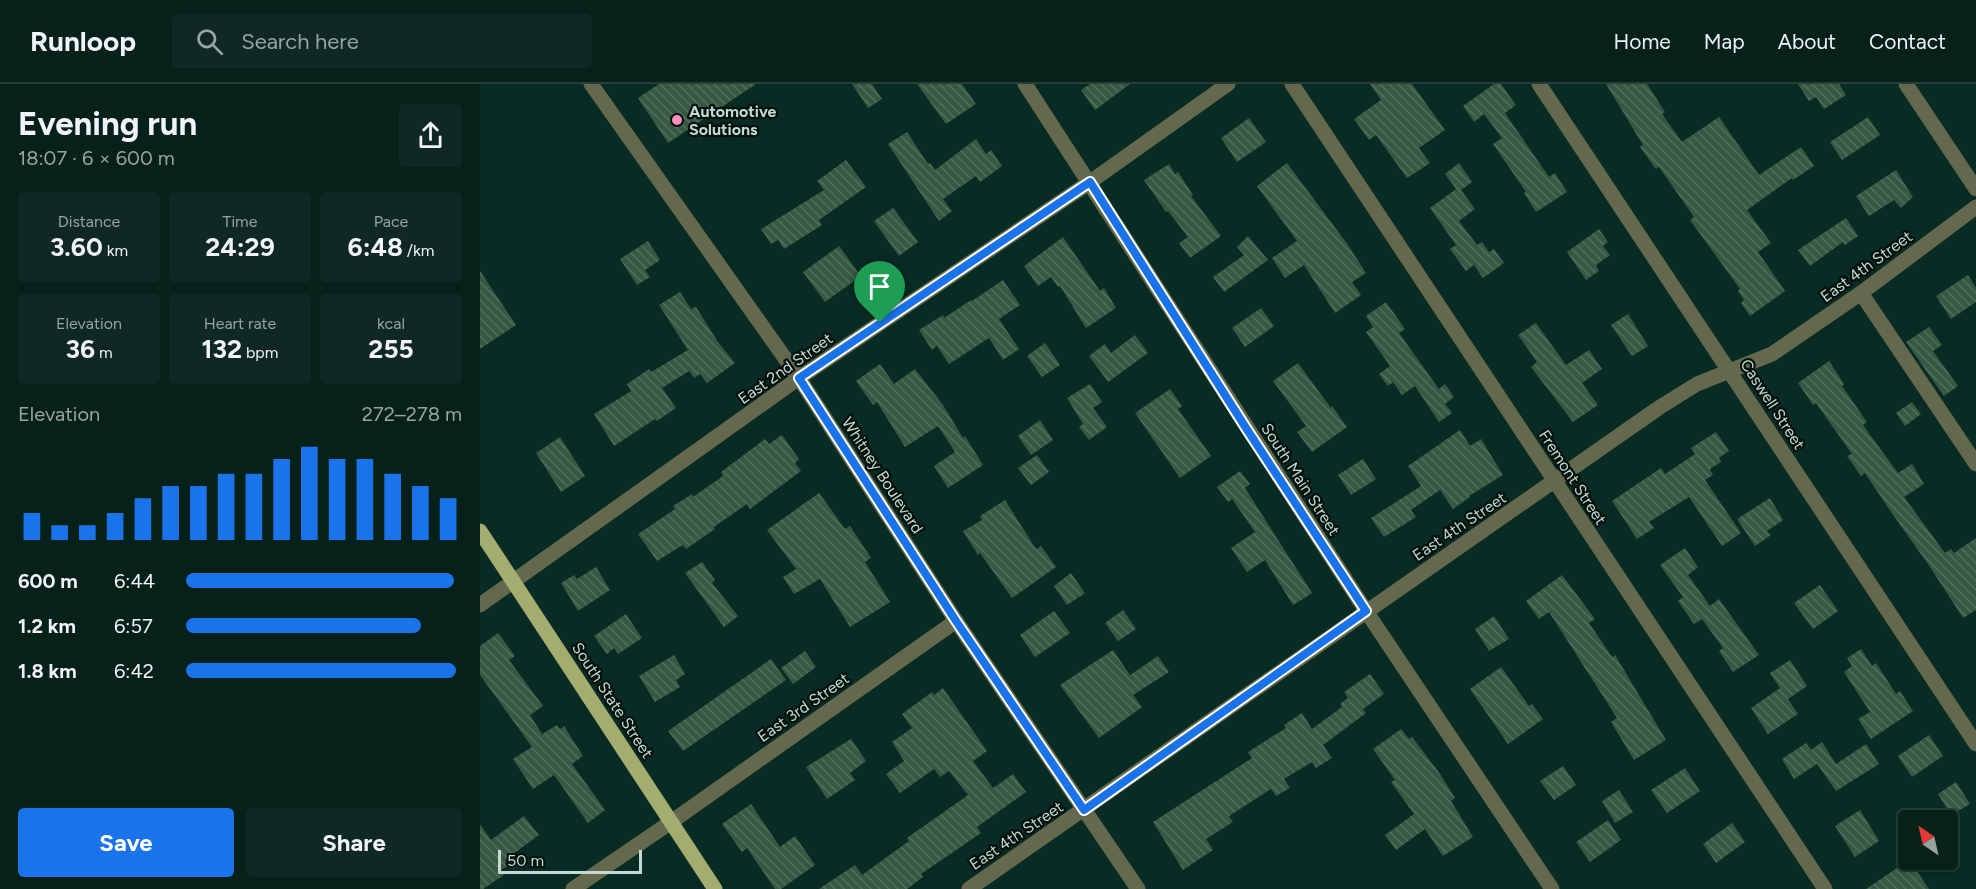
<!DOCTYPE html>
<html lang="en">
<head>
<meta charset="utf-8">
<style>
  :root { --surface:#06201a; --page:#0f2823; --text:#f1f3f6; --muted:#98a3a2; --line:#273e39; --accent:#1a73e8 }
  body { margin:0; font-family:Figtree,sans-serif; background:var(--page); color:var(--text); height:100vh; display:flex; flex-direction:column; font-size:22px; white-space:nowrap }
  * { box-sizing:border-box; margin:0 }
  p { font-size:20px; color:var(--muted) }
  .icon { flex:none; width:33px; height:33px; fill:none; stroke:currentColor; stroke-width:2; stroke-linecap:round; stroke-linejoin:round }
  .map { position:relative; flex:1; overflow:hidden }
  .drawer { display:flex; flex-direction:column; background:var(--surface); width:480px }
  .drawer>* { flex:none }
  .needle { width:39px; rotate:326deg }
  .controls { position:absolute; left:1418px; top:726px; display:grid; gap:12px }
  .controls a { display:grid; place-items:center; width:60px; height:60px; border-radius:6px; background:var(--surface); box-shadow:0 2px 4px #0004,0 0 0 2px var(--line); font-size:30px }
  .scale { position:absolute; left:18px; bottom:15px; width:144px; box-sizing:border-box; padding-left:6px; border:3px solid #c3dad3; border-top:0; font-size:16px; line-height:21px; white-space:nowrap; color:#c3dad3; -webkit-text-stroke:4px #02110d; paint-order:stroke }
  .pin { position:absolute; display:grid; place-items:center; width:51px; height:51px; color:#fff; margin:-62px -26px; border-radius:50% 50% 50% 0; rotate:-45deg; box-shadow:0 0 6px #0007 }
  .pin .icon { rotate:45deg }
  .round { display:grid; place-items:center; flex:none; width:63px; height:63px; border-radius:6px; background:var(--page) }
  .head { display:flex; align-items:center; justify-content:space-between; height:102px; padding:0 18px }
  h1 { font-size:33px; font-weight:700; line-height:45px }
  .figures { display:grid; grid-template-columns:repeat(3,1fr); gap:9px; height:102px; padding:6px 18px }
  .figures div { display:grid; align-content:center; border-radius:6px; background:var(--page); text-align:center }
  .figures b { font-size:26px; font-weight:700 }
  .figures small { font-size:16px; font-weight:400 }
  .figures p { font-size:16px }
  .chart { height:168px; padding:12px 18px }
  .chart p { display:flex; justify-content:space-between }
  .chart svg { width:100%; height:108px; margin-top:6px; stroke:var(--accent); stroke-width:6 }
  .cta { display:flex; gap:12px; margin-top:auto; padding:12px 18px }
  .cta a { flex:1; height:69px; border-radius:6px; background:var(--accent); color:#fff; font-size:24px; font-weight:700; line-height:69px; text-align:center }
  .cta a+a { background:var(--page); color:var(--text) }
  ul { padding:0 18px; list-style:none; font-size:20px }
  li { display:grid; grid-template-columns:96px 72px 1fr; align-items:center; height:45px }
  li i { height:15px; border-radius:8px; background:var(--accent) }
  header { display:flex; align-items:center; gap:36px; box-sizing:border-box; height:84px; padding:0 30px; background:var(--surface); border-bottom:2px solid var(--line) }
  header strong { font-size:28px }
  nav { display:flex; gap:33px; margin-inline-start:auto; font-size:21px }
  .search { width:420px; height:54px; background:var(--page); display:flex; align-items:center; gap:15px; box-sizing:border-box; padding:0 21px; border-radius:6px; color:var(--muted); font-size:22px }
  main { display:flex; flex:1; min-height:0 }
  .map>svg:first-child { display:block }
</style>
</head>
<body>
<header>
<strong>Runloop</strong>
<div class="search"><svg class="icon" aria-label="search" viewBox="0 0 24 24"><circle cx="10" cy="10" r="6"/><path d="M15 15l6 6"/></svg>Search here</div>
<nav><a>Home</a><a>Map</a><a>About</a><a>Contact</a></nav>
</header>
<main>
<section class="drawer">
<div class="head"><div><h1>Evening run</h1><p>18:07 · 6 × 600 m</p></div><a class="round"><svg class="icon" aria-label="share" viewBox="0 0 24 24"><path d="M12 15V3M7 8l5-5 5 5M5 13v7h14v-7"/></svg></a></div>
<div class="figures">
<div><p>Distance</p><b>3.60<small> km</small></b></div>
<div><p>Time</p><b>24:29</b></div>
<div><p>Pace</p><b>6:48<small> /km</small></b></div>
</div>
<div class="figures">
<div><p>Elevation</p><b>36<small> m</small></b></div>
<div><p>Heart rate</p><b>132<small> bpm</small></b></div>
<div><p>kcal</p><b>255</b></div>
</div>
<div class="chart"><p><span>Elevation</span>272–278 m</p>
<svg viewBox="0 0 160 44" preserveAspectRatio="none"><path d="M5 44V33M15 44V38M25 44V38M35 44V33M45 44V27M55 44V22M65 44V22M75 44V17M85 44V17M95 44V11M105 44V6M115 44V11M125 44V11M135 44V17M145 44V22M155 44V27"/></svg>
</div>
<ul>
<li><b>600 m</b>6:44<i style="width:97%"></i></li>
<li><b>1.2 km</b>6:57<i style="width:85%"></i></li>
<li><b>1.8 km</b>6:42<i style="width:98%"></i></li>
</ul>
<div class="cta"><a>Save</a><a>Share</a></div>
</section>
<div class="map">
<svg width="1496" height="805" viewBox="0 0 1496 805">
  <defs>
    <pattern id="building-back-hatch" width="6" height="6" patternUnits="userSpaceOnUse" patternTransform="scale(1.5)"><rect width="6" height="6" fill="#375842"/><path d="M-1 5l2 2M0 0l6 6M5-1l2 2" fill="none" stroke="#526f5c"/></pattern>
  </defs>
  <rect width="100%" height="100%" fill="#082b23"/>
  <g fill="url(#building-back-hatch)">
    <polygon points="179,0 276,0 188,59 158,14"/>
    <polygon points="372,0 392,0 402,15 388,24"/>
    <polygon points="437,0 482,0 496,20 466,40"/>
    <polygon points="610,0 650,0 615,26 601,6"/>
    <polygon points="890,0 932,0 965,46 939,64 950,79 927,94 896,51 889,56 874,35 901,16"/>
    <polygon points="1014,0 1021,0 1036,21 1025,29 1069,93 1075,89 1087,108 1056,128 1044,109 1046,108 1013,60 1022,54 1004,30 994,38 983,22"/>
    <polygon points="1126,0 1167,0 1185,28 1182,30 1202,58 1239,33 1279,91 1321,63 1334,82 1313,96 1312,94 1267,126 1291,159 1278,168 1305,207 1270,232 1261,219 1264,216 1258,207 1260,205 1210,136 1214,133 1179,83 1176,85 1160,63 1163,61"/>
    <polygon points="1318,0 1359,0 1366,11 1344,25 1336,13 1329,17"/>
    <polygon points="1388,33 1400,51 1362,76 1350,58"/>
    <polygon points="769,34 786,58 757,78 741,54"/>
    <polygon points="427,48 448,80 450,79 455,86 496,55 506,70 511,66 522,82 500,98 496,92 463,115 472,127 459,137 408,60"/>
    <polygon points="366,76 386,103 339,136 342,141 304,165 298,156 291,160 281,145 344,106 337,97"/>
    <polygon points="807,79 868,161 886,189 872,198 881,211 855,229 824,181 805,194 792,174 817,157 777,102"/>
    <polygon points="979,79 992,98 981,106 995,125 979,137 997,161 1002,158 1009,168 1014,165 1024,179 1003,194 994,181 986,187 970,165 976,161 950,124 976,105 965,90"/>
    <polygon points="689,80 695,90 698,88 713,111 711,112 741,152 710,174 699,159 708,153 688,127 686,128 664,96"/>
    <polygon points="1416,86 1433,113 1421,124 1414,116 1389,132 1376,112"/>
    <polygon points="413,124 438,158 419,172 394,137"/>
    <polygon points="1366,134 1378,152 1365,161 1363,158 1330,182 1318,166"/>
    <polygon points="1119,145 1128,158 1123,162 1130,171 1116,181 1119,187 1106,196 1087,168"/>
    <polygon points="768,152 788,176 744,208 733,193 764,171 757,163"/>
    <polygon points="583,153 620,207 624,204 636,224 606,244 580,202 578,203 571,193 558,202 544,182"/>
    <polygon points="168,157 180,176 165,186 170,193 157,201 140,175"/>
    <polygon points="359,162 381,192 345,218 323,188"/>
    <polygon points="0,187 36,241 0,265"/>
    <polygon points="1488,191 1496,204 1496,218 1471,235 1456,212"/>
    <polygon points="523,196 540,221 519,235 539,265 523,276 509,254 469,280 457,262 452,266 439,246 463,231 464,234 491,216 492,217"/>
    <polygon points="200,208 211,225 216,223 238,258 255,279 227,299 220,290 214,294 209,287 182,304 196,324 177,337 175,335 134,362 114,330 151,307 147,300 169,285 171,288 208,266 179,221"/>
    <polygon points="906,218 925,245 919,249 959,305 965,300 974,313 965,320 972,329 959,338 935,302 922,311 913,298 908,302 899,290 910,282 886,248 893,243 886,232"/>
    <polygon points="781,224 794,242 765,263 752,244"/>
    <polygon points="1148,230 1168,262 1152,272 1131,241"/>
    <polygon points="1056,239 1086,281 1109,266 1122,285 1102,299 1118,321 1093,338 1051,283 1057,278 1038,251"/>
    <polygon points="1449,243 1462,261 1453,267 1478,302 1464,312 1426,258"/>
    <polygon points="655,251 668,269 628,298 609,272 625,260 631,269"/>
    <polygon points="565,259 580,281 562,293 547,272"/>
    <polygon points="1349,277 1364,300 1362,302 1387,338 1383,341 1418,389 1432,380 1444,400 1424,413 1465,469 1471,465 1474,469 1496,454 1496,526 1483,534 1448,480 1411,428 1385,389 1381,392 1367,372 1372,370 1336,319 1333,321 1318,299"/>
    <polygon points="818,279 851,324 852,322 867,343 832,368 817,348 826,342 793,297"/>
    <polygon points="400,280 414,300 435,285 463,321 483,354 485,352 503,381 468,404 454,382 475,368 458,342 425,363 397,318 393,321 376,297"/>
    <polygon points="610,300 622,318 613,324 627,343 609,356 599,343 603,340 587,314"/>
    <polygon points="690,305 702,322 698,325 731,372 700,394 655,329"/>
    <polygon points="1432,318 1441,330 1425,342 1416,329"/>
    <polygon points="560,336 573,356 551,371 538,352"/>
    <polygon points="980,346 990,362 1001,355 1023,391 989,412 990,413 973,425 960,406 931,426 936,433 904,453 891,434 941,402 928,382"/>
    <polygon points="1236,348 1249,367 1239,374 1241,378 1230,385 1233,391 1225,396 1261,449 1242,462 1209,413 1169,438 1174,444 1157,455 1132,417 1181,384 1185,390 1215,370 1211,364"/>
    <polygon points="302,351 319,375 315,379 321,387 270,425 267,420 234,443 235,445 206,465 203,461 177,477 158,450 195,425 193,422 212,410 213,413 243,392 241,388 285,355 289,360"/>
    <polygon points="80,353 105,392 81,408 56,369"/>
    <polygon points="557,371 569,388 551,401 538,384"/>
    <polygon points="883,375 896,395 871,411 858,391"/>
    <polygon points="760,387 770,400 765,404 832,509 813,521 785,476 767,488 751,464 775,448 752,415 748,418 737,403"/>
    <polygon points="339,409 365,445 370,442 391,474 385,478 410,518 370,543 340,495 314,510 303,493 316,485 287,446"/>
    <polygon points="1290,414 1303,436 1287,447 1291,451 1275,462 1257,435"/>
    <polygon points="525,416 556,465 561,462 576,483 532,514 500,469 498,471 483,447 502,436 500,432"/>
    <polygon points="1205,464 1218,483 1208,491 1230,522 1239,515 1279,571 1253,588 1239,567 1243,564 1222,535 1214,540 1198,517 1203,513 1180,481"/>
    <polygon points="222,478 235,496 232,499 258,532 244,543 205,489"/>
    <polygon points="116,483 130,506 98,527 81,499 94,491 97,495"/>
    <polygon points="591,489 605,509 587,521 574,502"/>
    <polygon points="1082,491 1115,535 1109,539 1132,573 1135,571 1186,656 1154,676 1131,638 1137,634 1069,528 1059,535 1046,517"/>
    <polygon points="1340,501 1358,527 1333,545 1314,519"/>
    <polygon points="643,526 656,545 638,557 625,539"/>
    <polygon points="574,527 590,549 555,573 540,551"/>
    <polygon points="146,530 162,554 138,570 134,564 127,570 114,552"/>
    <polygon points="1014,532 1029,555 1009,567 995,545"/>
    <polygon points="18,549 35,572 29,576 63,622 50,631 62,650 77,641 80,645 84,642 103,672 92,680 125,726 108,739 74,691 53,705 33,675 52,663 0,591 0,562"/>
    <polygon points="1381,565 1392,582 1396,579 1416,610 1420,607 1433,627 1391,655 1378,635 1390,628 1364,588 1372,582 1367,574"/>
    <polygon points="633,566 650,591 678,572 689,588 653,611 662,623 619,654 580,601"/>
    <polygon points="325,567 336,583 313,600 301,584"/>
    <polygon points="194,571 205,590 196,596 200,603 175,618 159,592"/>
    <polygon points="291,575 306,596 203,667 188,647"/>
    <polygon points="1310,576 1327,602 1308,615 1318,630 1288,650 1271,624 1300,604 1290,589"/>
    <polygon points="1021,583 1049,622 1052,620 1063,635 1028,660 990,605"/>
    <polygon points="890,590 904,610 883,625 886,629 843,661 852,674 836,684 832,678 804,695 810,704 796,712 791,705 749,732 753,738 726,755 733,766 703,786 673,738 772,674 768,668 806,644 804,641 822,629 832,645 862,623 860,620 868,614 864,608"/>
    <polygon points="463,604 507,667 493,677 513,704 533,690 546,708 497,743 501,749 441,790 443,793 427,805 339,805 375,781 382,791 429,757 427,754 488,711 469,687 460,693 454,685 420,709 406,690 424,677 412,658 432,644 422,630 452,608 454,611"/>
    <polygon points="921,645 929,655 932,653 958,687 975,714 971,717 993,753 963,772 945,745 916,766 905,751 934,730 911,698 915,696 893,665"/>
    <polygon points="1449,651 1463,672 1432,693 1418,672"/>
    <polygon points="371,655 386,677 370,689 375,696 347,715 326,683"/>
    <polygon points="1342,658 1356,680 1386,660 1399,680 1356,707 1337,680 1314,695 1302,675 1326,659 1331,666"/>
    <polygon points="1083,682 1096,701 1074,716 1060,697"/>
    <polygon points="1205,684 1220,707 1187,729 1171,706"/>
    <polygon points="1476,698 1490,720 1471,731 1458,710"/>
    <polygon points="1139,706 1153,728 1135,739 1122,717"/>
    <polygon points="271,720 300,763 315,752 335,781 301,805 295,805 267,764 262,768 242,740"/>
    <polygon points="1380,726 1399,757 1375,773 1355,742"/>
    <polygon points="44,732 59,751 25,776 29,781 21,786 24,791 3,805 0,805 0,740 11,756"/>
    <polygon points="1128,736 1141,756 1110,778 1096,758"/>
    <polygon points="1252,739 1265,758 1236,779 1223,760"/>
    <polygon points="1429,776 1449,805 1386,805"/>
  </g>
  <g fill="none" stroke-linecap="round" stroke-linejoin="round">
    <g stroke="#64684c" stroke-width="15">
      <polyline points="111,0 319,294 476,537 658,805"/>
      <polyline points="545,0 886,527 1072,805"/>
      <polyline points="812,0 1345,805"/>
      <polyline points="1059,0 1496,660"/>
      <polyline points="1426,0 1496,105"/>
      <polyline points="1381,209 1496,380"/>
      <polyline points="0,521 319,294 610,98 748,0"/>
      <polyline points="93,805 191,738 476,537"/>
      <polyline points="489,805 1180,323 1217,300 1292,270 1381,209 1496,123"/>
    </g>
    <polyline stroke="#a4ac70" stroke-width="15" points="0,447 235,805"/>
  </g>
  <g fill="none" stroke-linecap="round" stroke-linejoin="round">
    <g stroke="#fff" stroke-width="12">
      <polygon id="route" points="610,98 766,344 886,527 604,726 476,537 319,294"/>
    </g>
    <use href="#route" stroke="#1a73e8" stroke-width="8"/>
  </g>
  <circle fill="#fe8ebc" stroke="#02110d" stroke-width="2" cx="197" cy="36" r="6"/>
  <g text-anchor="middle" stroke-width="4.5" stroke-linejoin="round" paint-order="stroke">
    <g font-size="16" font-weight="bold" fill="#c3dad3" stroke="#02110d" text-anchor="start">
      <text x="209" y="33">Automotive<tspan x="209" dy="18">Solutions</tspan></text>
    </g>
    <g font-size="16" fill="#c3dad3" stroke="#02110d">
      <text transform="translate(1386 182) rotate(-36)" y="6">East 4th Street</text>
      <text transform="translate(305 284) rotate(-35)" y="6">East 2nd Street</text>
      <text transform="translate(1293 320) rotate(57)" y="6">Caswell Street</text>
      <text transform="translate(403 391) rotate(57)" y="6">Whitney Boulevard</text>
      <text transform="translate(1093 393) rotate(57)" y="6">Fremont Street</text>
      <text transform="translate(821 395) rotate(57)" y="6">South Main Street</text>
      <text transform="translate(979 442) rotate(-34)" y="6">East 4th Street</text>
      <text transform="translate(133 616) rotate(57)" y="6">South State Street</text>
      <text transform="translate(323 623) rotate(-35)" y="6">East 3rd Street</text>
      <text transform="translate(536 751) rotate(-34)" y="6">East 4th Street</text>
    </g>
  </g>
</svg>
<div class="controls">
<a><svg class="needle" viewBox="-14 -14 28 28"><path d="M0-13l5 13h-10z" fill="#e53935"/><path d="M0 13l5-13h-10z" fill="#98a3a2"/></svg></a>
</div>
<div class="scale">50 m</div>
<div class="pin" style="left:400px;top:239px;background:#1e9e55"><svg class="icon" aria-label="arrive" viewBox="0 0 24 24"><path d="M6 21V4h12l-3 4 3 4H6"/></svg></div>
</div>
</main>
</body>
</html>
